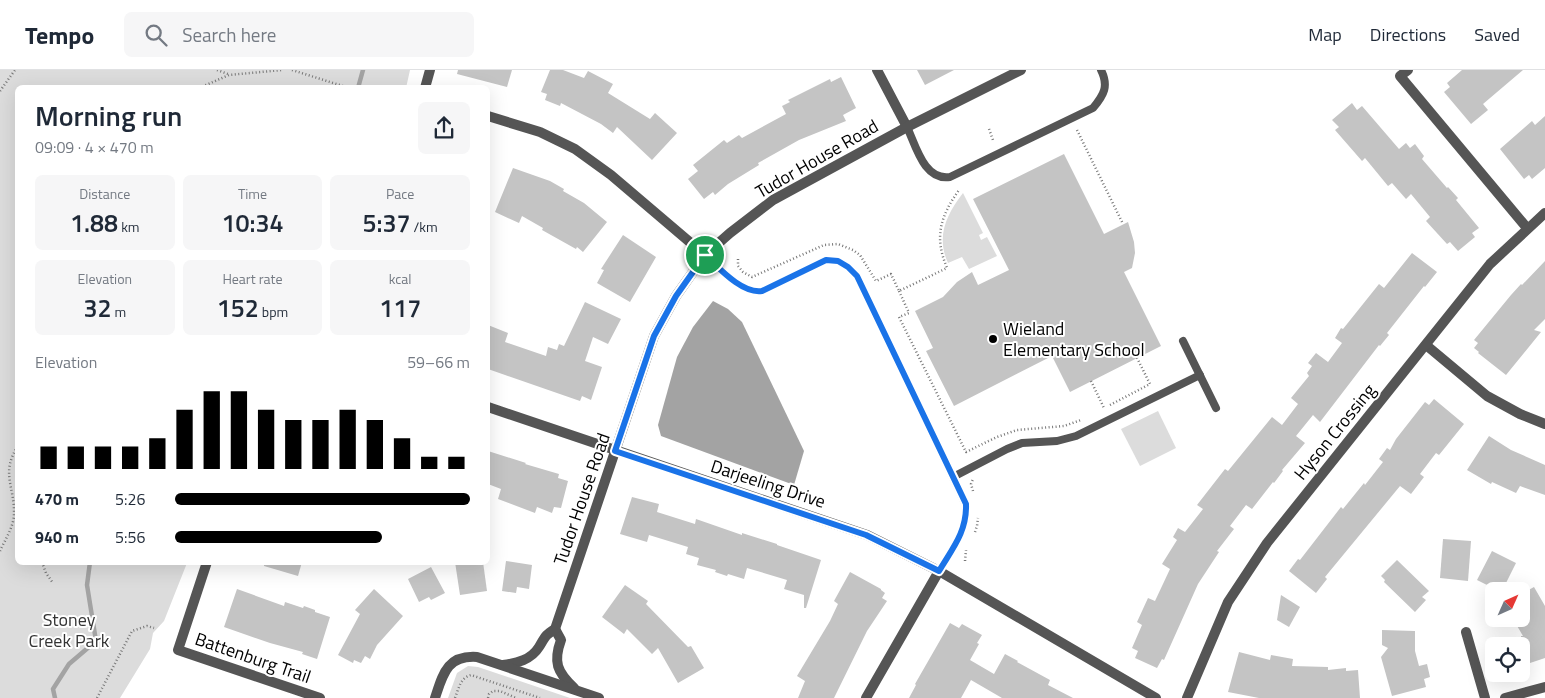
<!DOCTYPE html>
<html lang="en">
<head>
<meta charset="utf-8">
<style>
  :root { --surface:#fff; --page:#f6f6f7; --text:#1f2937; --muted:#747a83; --line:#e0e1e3; --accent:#000 }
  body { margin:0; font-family:"Titillium Web",sans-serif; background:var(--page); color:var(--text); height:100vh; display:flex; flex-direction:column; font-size:19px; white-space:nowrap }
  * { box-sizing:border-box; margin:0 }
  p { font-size:16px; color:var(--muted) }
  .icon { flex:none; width:28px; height:28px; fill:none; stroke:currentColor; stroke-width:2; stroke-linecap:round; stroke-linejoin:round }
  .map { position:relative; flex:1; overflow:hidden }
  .sheet { position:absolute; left:15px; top:15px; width:475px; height:480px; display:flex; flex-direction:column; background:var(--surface); border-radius:8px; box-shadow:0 5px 20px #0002 }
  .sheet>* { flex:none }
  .needle { width:32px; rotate:45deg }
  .tools { position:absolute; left:1485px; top:512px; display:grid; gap:10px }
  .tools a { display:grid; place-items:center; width:45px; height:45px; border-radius:8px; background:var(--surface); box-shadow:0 5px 20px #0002; font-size:25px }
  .pin { position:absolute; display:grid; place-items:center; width:42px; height:42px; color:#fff; margin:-21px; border:2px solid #fff; border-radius:50%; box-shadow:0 1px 5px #0007 }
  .round { display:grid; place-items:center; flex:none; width:52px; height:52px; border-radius:8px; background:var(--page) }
  .overview { display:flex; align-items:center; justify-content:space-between; height:85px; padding:0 20px }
  h1 { font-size:28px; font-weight:600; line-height:38px }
  .stats { display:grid; grid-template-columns:repeat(3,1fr); gap:8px; height:85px; padding:5px 20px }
  .stats div { display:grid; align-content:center; border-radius:8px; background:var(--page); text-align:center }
  .stats b { font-size:25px; font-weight:600 }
  .stats small { font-size:14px; font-weight:400 }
  .stats p { font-size:14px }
  .chart { height:140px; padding:10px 20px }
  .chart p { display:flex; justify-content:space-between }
  .chart svg { width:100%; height:90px; margin-top:5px; stroke:var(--accent); stroke-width:6 }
  ul { padding:0 20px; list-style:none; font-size:16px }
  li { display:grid; grid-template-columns:80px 60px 1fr; align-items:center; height:38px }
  li i { height:12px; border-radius:6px; background:var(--accent) }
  header { display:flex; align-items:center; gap:30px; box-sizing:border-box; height:70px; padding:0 25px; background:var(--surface); border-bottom:1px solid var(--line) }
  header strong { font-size:24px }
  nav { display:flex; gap:28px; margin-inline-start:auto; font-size:18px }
  .search { width:350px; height:45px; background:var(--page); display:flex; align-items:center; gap:12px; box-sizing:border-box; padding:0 18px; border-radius:8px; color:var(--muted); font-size:19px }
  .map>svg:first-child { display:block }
</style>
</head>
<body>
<header>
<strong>Tempo</strong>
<div class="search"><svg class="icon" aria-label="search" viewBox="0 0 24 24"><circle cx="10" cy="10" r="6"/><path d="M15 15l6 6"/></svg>Search here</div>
<nav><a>Map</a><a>Directions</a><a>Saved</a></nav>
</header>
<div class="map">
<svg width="1545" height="628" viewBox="0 0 1545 628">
  <rect width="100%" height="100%" fill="#fff"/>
  <g fill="#dcdcdc">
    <polygon points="0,0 410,0 406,18 18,18 18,492 187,493 164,551 153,563 150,579 120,628 0,628"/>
    <path d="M963 123 983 163 979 165 981 170 987 167 997 186 969 199 962 187 948 193C936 167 946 145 963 123Z"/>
    <polygon points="1158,341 1176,378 1140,396 1121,359"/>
    <polygon points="468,596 478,597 570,628 448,628 457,603"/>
  </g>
  <polygon fill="#a3a3a3" points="713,231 728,239 742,252 804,381 794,415 661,366 658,355 677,287 693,257"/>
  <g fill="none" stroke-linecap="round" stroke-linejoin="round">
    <g stroke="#a3a3a3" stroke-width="4.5">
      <polyline points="358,18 363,0"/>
      <polyline points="55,628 53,619 69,594 96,571 87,515 90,492"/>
    </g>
  </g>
  <g fill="#c4c4c4">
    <polygon points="458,0 512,0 507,17 457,4"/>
    <polygon points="550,0 563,0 584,8 588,1 613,14 608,23 650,49 655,43 677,63 652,90 617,57 613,63 601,54 561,33 560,36 545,30 547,24 541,22"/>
    <polygon points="917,0 954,0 925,15"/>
    <polygon points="1462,0 1523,0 1483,34 1488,40 1471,54 1444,22 1450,17 1447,13"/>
    <polygon points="841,7 856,38 843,45 846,51 799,70 758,93 759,95 728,114 715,125 713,122 704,129 688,109 698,101 693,95 724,70 727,73 739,65 742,68 786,44 782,36 790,32 788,30 830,9 831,12"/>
    <polygon points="1352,33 1357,40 1362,36 1399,79 1406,73 1410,78 1415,74 1424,86 1422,89 1447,118 1448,117 1458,128 1456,130 1479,158 1472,163 1475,167 1458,181 1450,172 1447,174 1426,151 1430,147 1411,124 1406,129 1392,113 1388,116 1365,88 1362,91 1335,60 1339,57 1332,50"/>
    <polygon points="1545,46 1545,98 1532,109 1529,105 1524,109 1500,79 1532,51 1535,55"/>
    <polygon points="1064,84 1104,164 1128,152 1134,172 1135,183 1132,198 1124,202 1161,276 1070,322 1052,286 954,336 926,281 933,278 915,241 943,227 957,212 972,202 978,215 1009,200 973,129"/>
    <polygon points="513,98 550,111 564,119 563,121 584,133 607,152 583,182 577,177 576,179 542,160 543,158 522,146 519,153 495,142"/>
    <polygon points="623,165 656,187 630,232 597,213 604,200 601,199"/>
    <polygon points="1412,183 1437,202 1425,217 1424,216 1387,263 1389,265 1380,276 1379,275 1320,352 1313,345 1296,366 1305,373 1282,400 1283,401 1274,413 1273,412 1252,439 1246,435 1230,456 1234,459 1217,481 1219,482 1198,514 1164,590 1162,589 1157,598 1135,588 1138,581 1132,578 1142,555 1137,552 1148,528 1155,531 1170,499 1162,494 1177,470 1173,467 1178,458 1185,462 1203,439 1197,435 1225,399 1228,401 1272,347 1282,355 1298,334 1291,328 1309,306 1307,303 1312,296 1308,293 1316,283 1328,292 1342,273 1335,268 1341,258 1343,259 1379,214 1384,218"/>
    <polygon points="1545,191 1545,249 1534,260 1541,262 1506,305 1478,283 1479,282 1474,278 1478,273 1474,270 1511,225 1521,214 1522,215"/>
    <polygon points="585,232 621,249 608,274 593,267 585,291 602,297 591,330 582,326 580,331 488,299 488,255 508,263 505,272 546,286 548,277 557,280 559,274 564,276"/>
    <polygon points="1434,329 1464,354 1439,385 1436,383 1420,404 1424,407 1411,424 1400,416 1325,507 1327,509 1316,523 1289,501 1298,489 1300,490 1341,437 1343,439 1364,413 1365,415 1383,392 1379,389 1387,378 1390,380 1396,369 1425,332 1429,335"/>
    <polygon points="1489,366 1511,380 1545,395 1545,425 1520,416 1516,423 1492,412 1491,414 1467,400"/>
    <polygon points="488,381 526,393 525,394 559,404 558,408 568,411 561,438 554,437 552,443 537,437 535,443 498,429 501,419 488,414"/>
    <polygon points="632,427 659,434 657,442 695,454 696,449 742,465 742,463 777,474 777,475 821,490 806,538 804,538 804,525 784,519 787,510 747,498 744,509 728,504 727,506 715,502 716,500 697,495 699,488 686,484 688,477 649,465 647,472 620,464"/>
    <polygon points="1443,469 1471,471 1468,511 1440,508"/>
    <polygon points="1492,481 1516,493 1503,519 1498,517 1497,520 1477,510"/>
    <polygon points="1397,490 1429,521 1422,527 1426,530 1415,542 1384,512 1385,510 1381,506"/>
    <polygon points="506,491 532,495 529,519 517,517 516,523 502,521"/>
    <polygon points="264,492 302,492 298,506 264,496"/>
    <polygon points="455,492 483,492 487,521 460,525"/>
    <polygon points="431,497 445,523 431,530 429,527 419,532 408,509"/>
    <polygon points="850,502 881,519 881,520 885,523 882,528 887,531 867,561 834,628 798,628 805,611 797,606 830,551 838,534 834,531"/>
    <polygon points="625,515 648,531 646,534 688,577 691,576 704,598 678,613 658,578 652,584 627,559 624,564 602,547"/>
    <polygon points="1534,517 1545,536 1545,588 1521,596 1521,566 1523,566 1513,549 1521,549 1521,524"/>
    <polygon points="237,519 284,536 285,532 303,538 304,536 315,540 315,542 330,547 317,589 302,584 303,582 270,573 224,557"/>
    <polygon points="374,519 403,546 377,575 370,589 365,586 361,593 354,590 353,593 338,585 360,544 355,540"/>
    <polygon points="1281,525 1300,537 1289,557 1277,550"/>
    <polygon points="950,553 959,558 962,554 982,565 977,573 979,574 970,590 994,604 1005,584 1018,591 1017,592 1050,610 1048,615 1073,628 1002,628 971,610 961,628 909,628 916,615 915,614"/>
    <polygon points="1382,560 1415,561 1415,581 1419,596 1427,594 1430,607 1424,609 1426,617 1392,626 1381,587 1388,578 1382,575"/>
    <polygon points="1239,582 1270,590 1271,585 1293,589 1292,596 1328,597 1328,600 1346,598 1346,601 1358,600 1360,628 1259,628 1228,622"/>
  </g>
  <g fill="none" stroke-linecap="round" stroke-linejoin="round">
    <g stroke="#777" stroke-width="2.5" stroke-dasharray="1 2.5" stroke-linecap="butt">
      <polyline points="217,0 228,4"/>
      <polyline points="292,0 349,18"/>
      <polyline points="199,18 229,5 282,0"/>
      <polyline points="0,21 15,0"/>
      <polyline points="989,59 993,70"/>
      <polyline points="1077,60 1123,154"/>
      <path d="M738 189V196L743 202 752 207 824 175 838 174 853 180 860 185 876 211 891 204 899 221 947 198C934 167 940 147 959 120"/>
      <polyline points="899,221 909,243 899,247 966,382 997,367 1017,360 1064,356 1081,350"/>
      <polyline points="1091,311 1104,338"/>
      <polyline points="1110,335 1150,314 1137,288"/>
      <polyline points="973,421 971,414 973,409"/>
      <polyline points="975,462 977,456 978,448"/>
      <path d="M0 481C5 470 14 456 14 444 15 417 0 403 18 376"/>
      <polyline points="965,491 966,480"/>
      <polyline points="42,492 46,503 53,513"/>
      <polyline points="97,628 132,561 147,556 154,558"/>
      <path d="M455 628C459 618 460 608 471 605L540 628"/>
      <polyline points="488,628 489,624 493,621 500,621 516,628"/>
    </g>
    <g stroke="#555" stroke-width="8">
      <path d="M907 57C916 76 924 111 950 107L1093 38C1104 25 1109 16 1101 0"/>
      <path d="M705 185C719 198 742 224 762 221L826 190 838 191 848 197 857 206 966 435C967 462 952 479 939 501"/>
      <polyline points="1183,271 1216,338"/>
      <polyline points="953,407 1007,379 1022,373 1057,371 1076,366 1200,305"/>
    </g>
    <g stroke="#555" stroke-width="10">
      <polyline points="877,0 907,57"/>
      <polyline points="1408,0 1400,6 1527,158"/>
      <polyline points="425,18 430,0"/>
      <polyline points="488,46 540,62 575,79 611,105 705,185"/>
      <polyline points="1426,275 1487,326 1520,344 1545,354"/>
      <polyline points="488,337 867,465 939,501 1156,628"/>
      <polyline points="207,492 178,580 320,628"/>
      <polyline points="1466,562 1485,628"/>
      <polyline points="866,628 939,501"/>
      <polyline points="1187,628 1228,532 1267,473 1490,194 1545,143"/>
      <polyline points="1505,628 1545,617"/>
    </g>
    <g stroke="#555" stroke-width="10">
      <path d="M555 559 561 570C553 592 557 602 574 618"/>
      <path d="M503 595C517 593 531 590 539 577 546 566 543 567 555 559L654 266 676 226 705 185 730 163 773 130 907 57 1021 0"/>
      <path d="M435 628C443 604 447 585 477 587L599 628"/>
    </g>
  </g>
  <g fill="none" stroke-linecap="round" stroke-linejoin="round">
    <g stroke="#fff" stroke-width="10">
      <path id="route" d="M705 185C719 198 742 224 762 221L826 190 838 191 848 197 857 206 966 434C967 462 952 479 939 501L866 465 615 381 654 266 676 226Z"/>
    </g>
    <use href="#route" stroke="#1a73e8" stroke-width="6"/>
  </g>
  <circle fill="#000" stroke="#fff" stroke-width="2" cx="993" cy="269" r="5"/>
  <g text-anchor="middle" stroke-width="4" stroke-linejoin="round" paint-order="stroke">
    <g font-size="18" fill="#000" stroke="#fff">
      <text transform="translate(817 89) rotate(-30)" y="6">Tudor House Road</text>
      <text transform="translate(1335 362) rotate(-51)" y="6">Hyson Crossing</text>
      <text transform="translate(768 414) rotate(18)" y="6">Darjeeling Drive</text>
      <text transform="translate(582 429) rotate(-71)" y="6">Tudor House Road</text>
      <text transform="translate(253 588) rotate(19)" y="6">Battenburg Trail</text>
    </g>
    <g font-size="18" fill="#000" stroke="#fff" text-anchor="start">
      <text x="1003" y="265">Wieland<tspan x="1003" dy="21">Elementary School</tspan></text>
    </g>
    <g font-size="18" fill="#333" stroke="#fff">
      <text x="69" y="556">Stoney<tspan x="69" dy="21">Creek Park</tspan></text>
    </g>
  </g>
</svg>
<div class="tools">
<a><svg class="needle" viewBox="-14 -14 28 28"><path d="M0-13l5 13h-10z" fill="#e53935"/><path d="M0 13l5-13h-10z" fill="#747a83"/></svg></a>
<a><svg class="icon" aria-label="locate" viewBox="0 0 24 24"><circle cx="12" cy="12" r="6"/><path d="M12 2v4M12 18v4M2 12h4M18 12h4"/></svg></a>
</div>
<div class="pin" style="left:705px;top:185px;background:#1e9e55"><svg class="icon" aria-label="arrive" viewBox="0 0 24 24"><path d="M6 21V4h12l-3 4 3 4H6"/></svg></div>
<section class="sheet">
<div class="overview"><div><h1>Morning run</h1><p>09:09 · 4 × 470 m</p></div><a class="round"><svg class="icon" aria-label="share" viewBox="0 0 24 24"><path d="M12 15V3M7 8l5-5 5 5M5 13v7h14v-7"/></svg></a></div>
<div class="stats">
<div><p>Distance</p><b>1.88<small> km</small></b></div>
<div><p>Time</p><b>10:34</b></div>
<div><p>Pace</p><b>5:37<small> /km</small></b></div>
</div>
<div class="stats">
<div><p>Elevation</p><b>32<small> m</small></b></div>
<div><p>Heart rate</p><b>152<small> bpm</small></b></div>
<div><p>kcal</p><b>117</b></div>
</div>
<div class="chart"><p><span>Elevation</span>59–66 m</p>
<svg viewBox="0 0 160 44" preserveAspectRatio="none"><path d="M5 44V33M15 44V33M25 44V33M35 44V33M45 44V29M55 44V15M65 44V6M75 44V6M85 44V15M95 44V20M105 44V20M115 44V15M125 44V20M135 44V29M145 44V38M155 44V38"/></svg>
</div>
<ul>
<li><b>470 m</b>5:26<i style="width:100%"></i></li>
<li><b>940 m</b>5:56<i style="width:70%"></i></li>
</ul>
</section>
</div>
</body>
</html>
